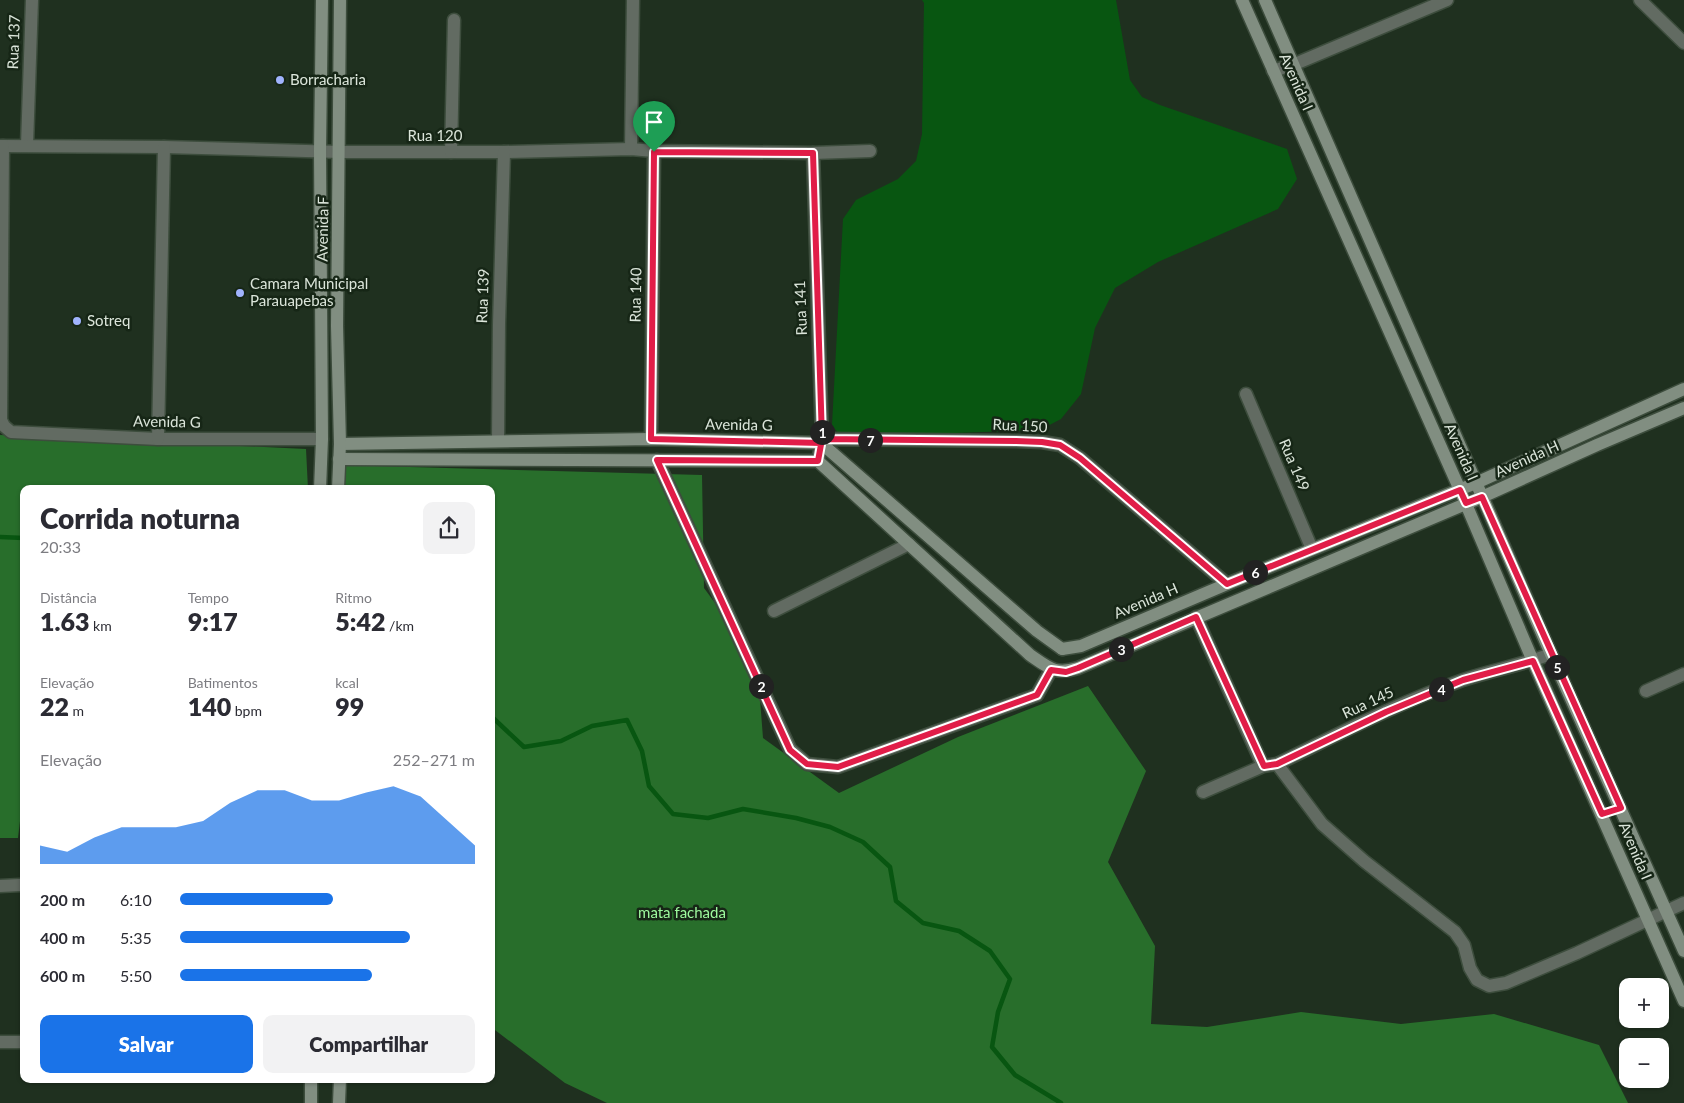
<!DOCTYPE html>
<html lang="pt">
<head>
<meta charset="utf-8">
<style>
  :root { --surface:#fff; --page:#f2f2f3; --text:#2b2b33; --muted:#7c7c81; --accent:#1a73e8 }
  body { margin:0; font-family:Lato,sans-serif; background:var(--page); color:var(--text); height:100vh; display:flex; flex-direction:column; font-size:19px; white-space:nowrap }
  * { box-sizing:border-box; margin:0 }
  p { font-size:16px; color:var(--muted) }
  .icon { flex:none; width:28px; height:28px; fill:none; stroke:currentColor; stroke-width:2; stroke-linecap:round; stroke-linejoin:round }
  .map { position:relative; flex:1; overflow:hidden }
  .side { position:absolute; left:20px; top:485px; width:475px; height:598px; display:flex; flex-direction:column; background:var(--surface); border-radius:10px; box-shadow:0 1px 4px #0004 }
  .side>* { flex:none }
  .tools { position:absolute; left:1619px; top:978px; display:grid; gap:10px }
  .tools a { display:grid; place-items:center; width:50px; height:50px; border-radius:10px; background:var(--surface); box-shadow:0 1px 4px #0004; font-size:25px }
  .pin { position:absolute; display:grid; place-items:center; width:42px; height:42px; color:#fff; margin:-51px -21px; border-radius:50% 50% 50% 0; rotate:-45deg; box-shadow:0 0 5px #0007 }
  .pin .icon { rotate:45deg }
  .km { position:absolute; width:25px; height:25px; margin:-12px; border-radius:50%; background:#222; color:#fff; font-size:14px; line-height:25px; text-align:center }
  .round { display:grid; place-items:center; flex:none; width:52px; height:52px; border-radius:10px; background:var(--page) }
  .overview { display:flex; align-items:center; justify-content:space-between; height:85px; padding:0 20px }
  h1 { font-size:28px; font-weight:800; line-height:38px }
  .figures { display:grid; grid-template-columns:repeat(3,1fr); gap:8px; height:85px; padding:5px 20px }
  .figures div { display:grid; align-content:center }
  .figures b { font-size:25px; font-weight:800 }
  .figures small { font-size:14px; font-weight:400 }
  .figures p { font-size:14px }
  .chart { height:140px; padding:10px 20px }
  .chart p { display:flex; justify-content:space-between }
  .chart svg { width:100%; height:90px; margin-top:5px; fill:var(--accent); opacity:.7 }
  .cta { display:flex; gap:10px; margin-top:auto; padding:10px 20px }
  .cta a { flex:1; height:58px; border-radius:10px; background:var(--accent); color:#fff; font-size:20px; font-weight:800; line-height:58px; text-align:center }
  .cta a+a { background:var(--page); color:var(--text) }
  ul { padding:0 20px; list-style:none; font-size:16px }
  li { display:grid; grid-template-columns:80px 60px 1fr; align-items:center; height:38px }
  li i { height:12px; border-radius:6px; background:var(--accent) }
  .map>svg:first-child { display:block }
</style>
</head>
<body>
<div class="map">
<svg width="1684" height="1103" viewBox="0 0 1684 1103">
  <rect width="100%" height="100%" fill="#1f301f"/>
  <g fill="#286e2b">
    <polygon points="0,435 306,449 308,489 24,489 24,787 18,838 0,838"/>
    <polygon points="338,465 702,475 704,588 757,660 763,738 839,793 958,737 1088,686 1146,771 1108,862 1155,946 1151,1024 1207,1027 1301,1012 1401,1024 1494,1014 1599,1045 1628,1103 607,1103 565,1083 491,1027 491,489 340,489"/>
  </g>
  <polygon fill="#085611" points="922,0 1116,0 1130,80 1142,97 1160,105 1287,149 1297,179 1278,209 1158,262 1115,288 1095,328 1081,394 1061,419 1040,430 845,437 838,433 832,425 843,219 856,200 898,179 916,161 922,134 924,3"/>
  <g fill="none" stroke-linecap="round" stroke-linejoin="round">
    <g stroke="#085611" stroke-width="4.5">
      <polyline points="0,537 24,538"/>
      <polyline points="491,716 524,747 561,741 592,726 627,720 642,751 649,786 673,814 708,818 743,809 796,818 830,827 863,842 890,867 896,901 923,923 959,931 990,951 1010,979 998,1012 992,1047 1015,1075 1061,1103"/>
    </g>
    <g stroke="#3d4d3d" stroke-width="15">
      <g id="street">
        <polyline points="1640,0 1684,43"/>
        <polyline points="1273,71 1295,64 1447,0"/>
        <polyline points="27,145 32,0"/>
        <polyline points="0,146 164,147 340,152 504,152 631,149 654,151 813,153 870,151"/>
        <polyline points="3,146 1,420 4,426 11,432 158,439 322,439"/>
        <polyline points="631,149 633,0"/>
        <polyline points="451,152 454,20"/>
        <polyline points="813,153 822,439 818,461"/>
        <polyline points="1246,394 1312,549"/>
        <polyline points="158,439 164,147"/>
        <polyline points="651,439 654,151"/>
        <polyline points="822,439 1016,441 1042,442 1060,445 1080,458 1227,584"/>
        <polyline points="498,440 499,324 504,152"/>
        <polyline points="657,460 790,749 807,764 838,767 1037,695 1051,670"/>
        <polyline points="774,611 909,544"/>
        <polyline points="1196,617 1263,766"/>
        <polyline points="1646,691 1684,674"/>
        <polyline points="1277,764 1322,824 1364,861 1455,932 1464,945 1470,968 1477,980 1489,986 1506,983 1577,953 1684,903"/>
        <path d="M1203 792 1263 766 1277 764C1337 735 1400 702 1463 680 1492 670 1522 665 1551 654"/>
        <polyline points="0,886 20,885"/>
        <polyline points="0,1042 24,1042"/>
      </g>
    </g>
    <g stroke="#3d4d3d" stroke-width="15">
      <g id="secondary">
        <polyline points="1242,0 1460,490 1533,661 1684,1001"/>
        <polyline points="1265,0 1551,654 1684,951"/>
        <polyline points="340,444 651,439 821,443 1037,631 1062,649"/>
        <path d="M339 459 818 461 1030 655C1049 668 1055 675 1078 668L1482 497 1597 445 1684 408"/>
        <polyline points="320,489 322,439 320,151 322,0"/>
        <polyline points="338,489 340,444 337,326 340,0"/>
        <polyline points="1062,649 1081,646 1227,584 1476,483 1684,389"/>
        <polyline points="311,1103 311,1079"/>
        <polyline points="339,1103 340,1079"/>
      </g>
    </g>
    <use href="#street" stroke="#626b62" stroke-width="12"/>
    <use href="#secondary" stroke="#818e81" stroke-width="12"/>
  </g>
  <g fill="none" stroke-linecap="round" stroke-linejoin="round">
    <g stroke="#fff" stroke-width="10">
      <polyline id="route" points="654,152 813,153 822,439 818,461 657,460 790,750 807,764 838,767 1037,695 1051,670 1066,672 1078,668 1196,617 1264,766 1277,764 1386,712 1463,680 1533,661 1602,814 1621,808 1482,497 1466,503 1460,490 1227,584 1080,458 1060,445 1042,442 1016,441 822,439 821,443 651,439 654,152"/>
    </g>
    <use href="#route" stroke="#e11d48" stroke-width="6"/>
  </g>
  <g fill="#a0b3fd" stroke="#162616" stroke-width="2">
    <circle cx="280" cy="80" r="5"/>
    <circle cx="240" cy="293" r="5"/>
    <circle cx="77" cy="321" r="5"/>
  </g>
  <g text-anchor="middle" stroke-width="5" stroke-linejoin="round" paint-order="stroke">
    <g font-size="15" fill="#dbe5da" stroke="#162616">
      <text transform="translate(14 42) rotate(-88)" y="5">Rua 137</text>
      <text transform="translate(1296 82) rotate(66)" y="5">Avenida I</text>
      <text x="435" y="141">Rua 120</text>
      <text transform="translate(323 229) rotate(-89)" y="5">Avenida F</text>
      <text transform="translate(636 295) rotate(-89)" y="5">Rua 140</text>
      <text transform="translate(483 296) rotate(-88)" y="5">Rua 139</text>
      <text transform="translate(801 308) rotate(-92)" y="5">Rua 141</text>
      <text transform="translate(167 422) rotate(1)" y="5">Avenida G</text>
      <text transform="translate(739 425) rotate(1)" y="5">Avenida G</text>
      <text transform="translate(1020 426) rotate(3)" y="5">Rua 150</text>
      <text transform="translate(1461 452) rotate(66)" y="5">Avenida I</text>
      <text transform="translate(1527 459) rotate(-24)" y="5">Avenida H</text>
      <text transform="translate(1294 465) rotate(67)" y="5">Rua 149</text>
      <text transform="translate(1146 601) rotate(-23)" y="5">Avenida H</text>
      <text transform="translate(1368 703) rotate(-25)" y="5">Rua 145</text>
      <text transform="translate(1635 851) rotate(67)" y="5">Avenida I</text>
    </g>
    <g font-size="15" fill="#dbe5da" stroke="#162616" text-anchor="start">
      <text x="290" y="85">Borracharia</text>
      <text x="250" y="289">Camara Municipal<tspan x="250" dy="17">Parauapebas</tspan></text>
      <text x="87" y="326">Sotreq</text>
    </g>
    <g font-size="15" fill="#9efa9e" stroke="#162616">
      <text x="682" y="918">mata fachada</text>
    </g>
  </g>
</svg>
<div class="tools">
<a>+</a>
<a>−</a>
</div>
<div class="pin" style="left:654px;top:152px;background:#1e9e55"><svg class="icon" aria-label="arrive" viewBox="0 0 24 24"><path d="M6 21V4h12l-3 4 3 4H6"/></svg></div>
<b class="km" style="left:822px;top:432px">1</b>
<b class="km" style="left:761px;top:686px">2</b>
<b class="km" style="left:1121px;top:649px">3</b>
<b class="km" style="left:1441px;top:689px">4</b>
<b class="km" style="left:1557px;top:667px">5</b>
<b class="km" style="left:1255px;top:572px">6</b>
<b class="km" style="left:870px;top:440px">7</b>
<section class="side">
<div class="overview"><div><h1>Corrida noturna</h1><p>20:33</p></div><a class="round"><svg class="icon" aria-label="share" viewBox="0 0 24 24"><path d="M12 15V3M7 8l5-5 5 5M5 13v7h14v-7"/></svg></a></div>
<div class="figures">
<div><p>Distância</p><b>1.63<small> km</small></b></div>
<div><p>Tempo</p><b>9:17</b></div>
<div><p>Ritmo</p><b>5:42<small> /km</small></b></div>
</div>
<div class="figures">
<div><p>Elevação</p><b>22<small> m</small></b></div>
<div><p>Batimentos</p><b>140<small> bpm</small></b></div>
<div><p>kcal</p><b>99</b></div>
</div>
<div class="chart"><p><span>Elevação</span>252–271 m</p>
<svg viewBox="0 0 160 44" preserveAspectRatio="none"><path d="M0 44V35L10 38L20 31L30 26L40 26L50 26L60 23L70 14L80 8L90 8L100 13L110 13L120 9L130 6L140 11L150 23L160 35V44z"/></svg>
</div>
<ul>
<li><b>200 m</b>6:10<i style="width:52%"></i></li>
<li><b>400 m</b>5:35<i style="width:78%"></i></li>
<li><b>600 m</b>5:50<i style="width:65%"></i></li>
</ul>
<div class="cta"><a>Salvar</a><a>Compartilhar</a></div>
</section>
</div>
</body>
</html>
